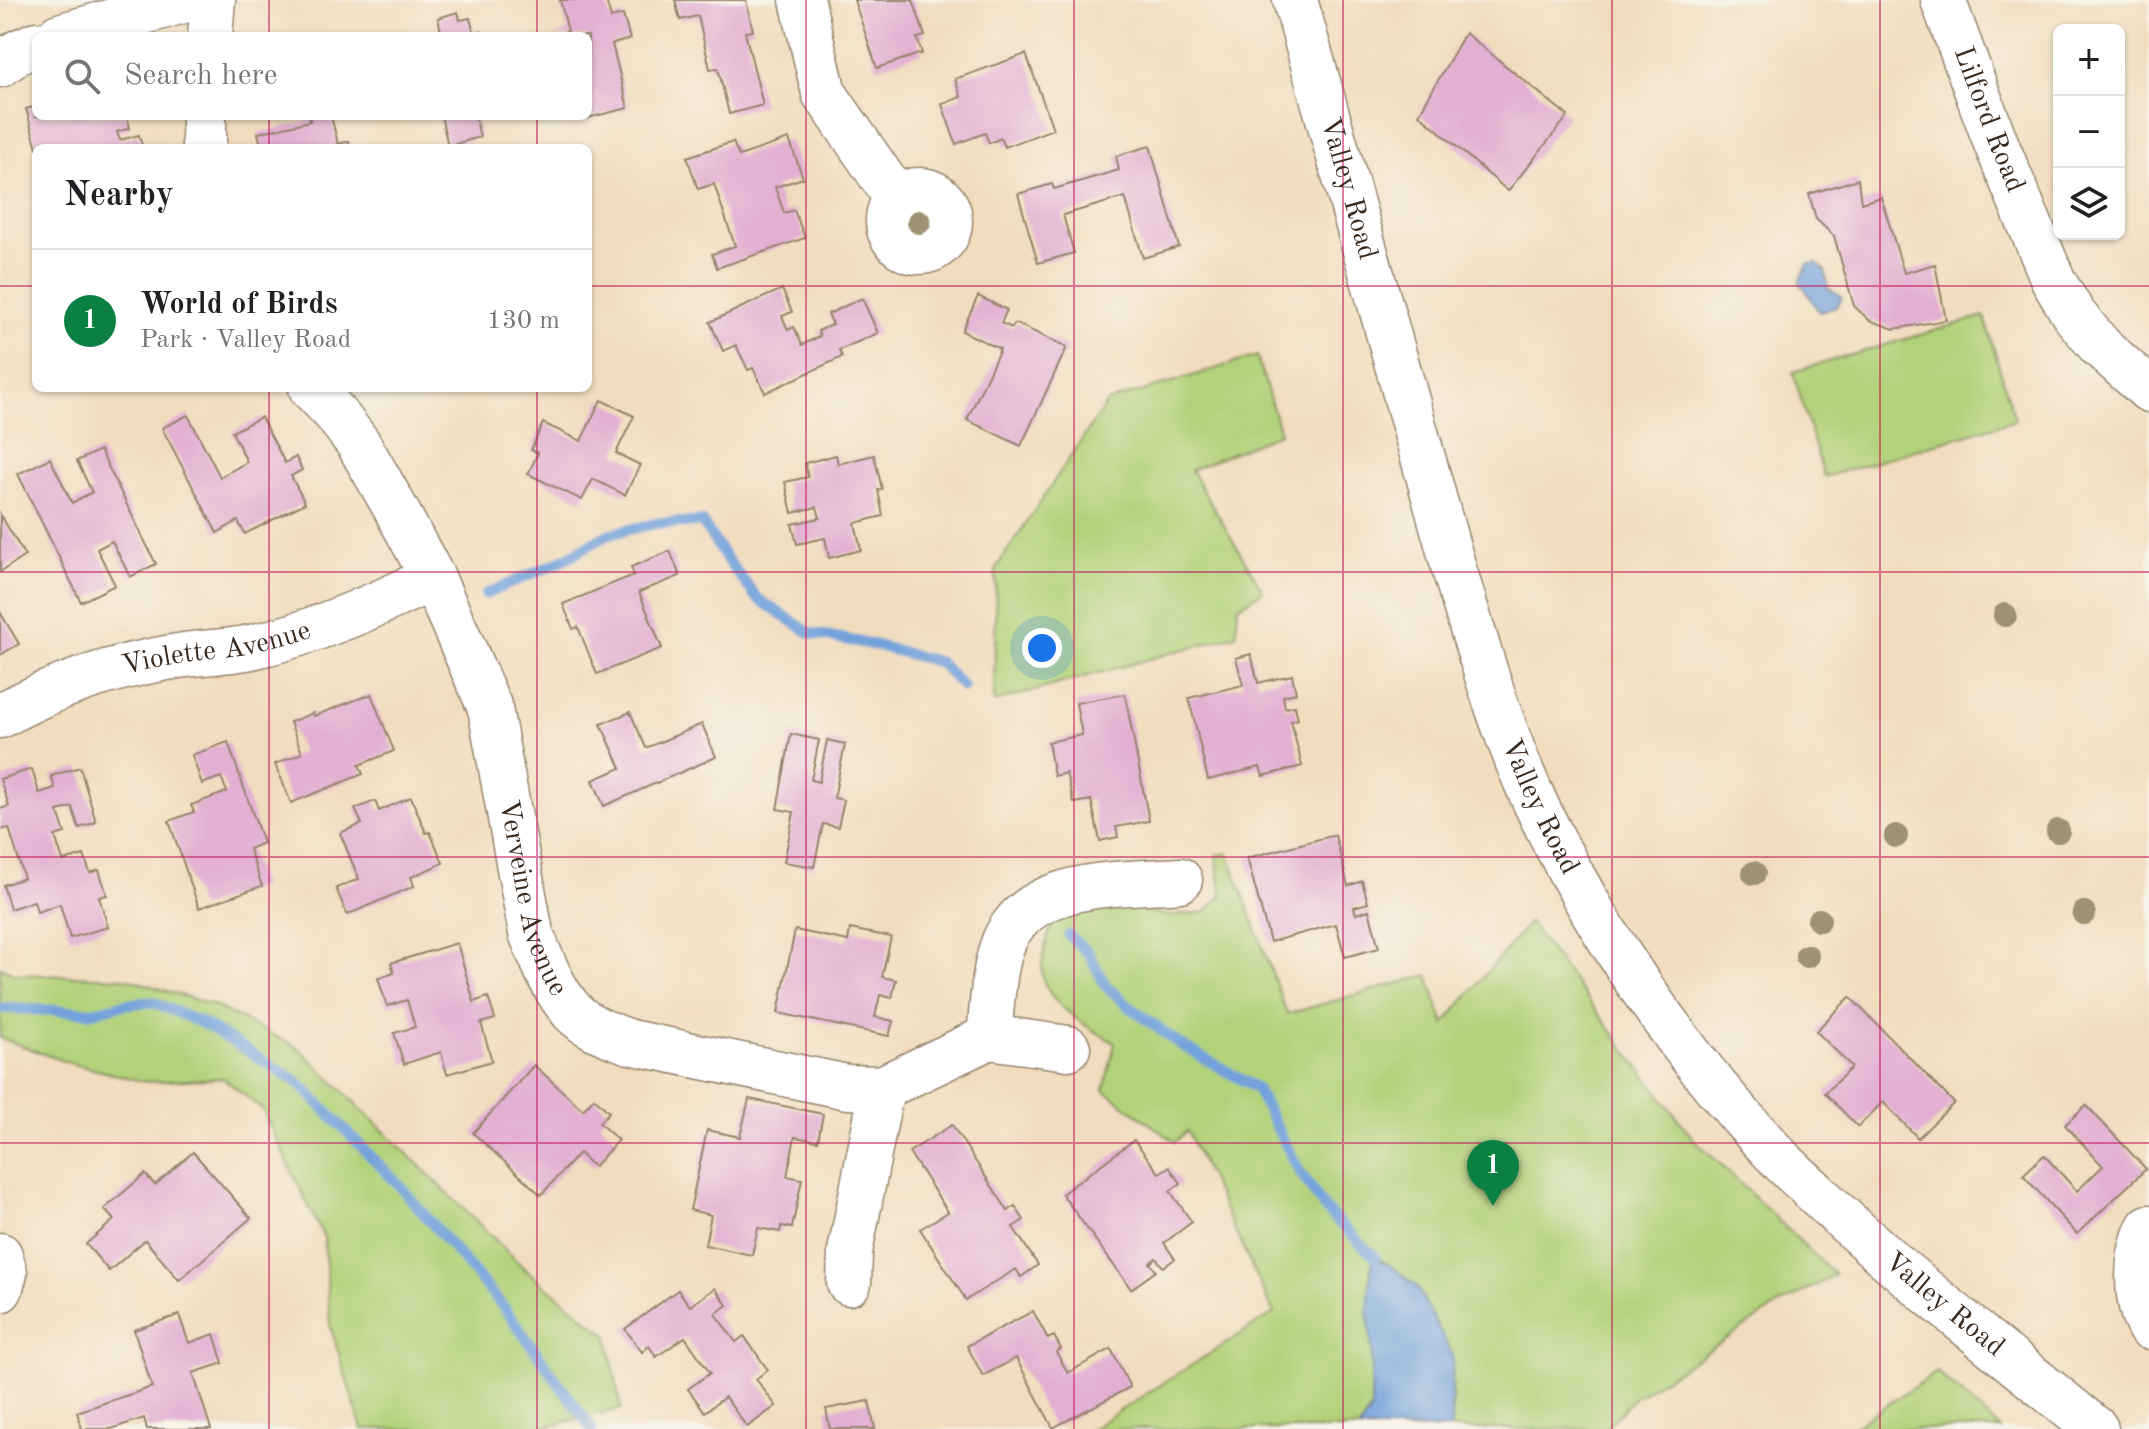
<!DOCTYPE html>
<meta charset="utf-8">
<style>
:root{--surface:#fff;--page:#f6f6f6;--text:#202124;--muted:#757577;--line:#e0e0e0;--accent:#0b8043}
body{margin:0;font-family:"Old Standard TT",serif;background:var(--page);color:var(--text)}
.controls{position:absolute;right:24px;top:24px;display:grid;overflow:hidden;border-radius:12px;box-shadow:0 2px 6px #0004}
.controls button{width:72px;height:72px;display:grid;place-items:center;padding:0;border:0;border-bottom:2px solid var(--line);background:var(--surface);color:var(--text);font:40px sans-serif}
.you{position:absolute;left:1042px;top:648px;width:28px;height:28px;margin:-20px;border:6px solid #fff;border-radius:50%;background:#1a73e8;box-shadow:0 0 0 12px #1a73e833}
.badge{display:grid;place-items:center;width:52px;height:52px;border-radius:50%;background:var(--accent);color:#fff;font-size:26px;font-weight:700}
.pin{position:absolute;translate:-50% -66px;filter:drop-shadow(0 2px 4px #0008)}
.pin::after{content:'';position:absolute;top:42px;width:28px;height:24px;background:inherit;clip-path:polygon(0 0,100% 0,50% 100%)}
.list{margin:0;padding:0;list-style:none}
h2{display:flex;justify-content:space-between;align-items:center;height:104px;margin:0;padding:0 32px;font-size:34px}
h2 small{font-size:26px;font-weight:400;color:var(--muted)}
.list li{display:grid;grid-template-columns:52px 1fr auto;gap:24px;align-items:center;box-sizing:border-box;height:144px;padding:0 32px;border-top:2px solid var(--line)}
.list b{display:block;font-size:30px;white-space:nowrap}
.list p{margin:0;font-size:26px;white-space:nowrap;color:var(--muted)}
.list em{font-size:26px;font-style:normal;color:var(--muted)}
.icon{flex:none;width:44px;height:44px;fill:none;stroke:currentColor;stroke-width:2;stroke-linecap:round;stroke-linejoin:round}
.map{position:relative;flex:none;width:2149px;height:1429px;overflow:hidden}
.search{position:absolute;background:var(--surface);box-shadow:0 2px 6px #0004;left:32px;top:32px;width:560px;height:88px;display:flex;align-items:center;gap:20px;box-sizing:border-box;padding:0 28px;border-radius:12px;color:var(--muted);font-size:30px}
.panel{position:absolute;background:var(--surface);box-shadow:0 2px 6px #0004;left:32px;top:144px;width:560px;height:248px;border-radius:12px}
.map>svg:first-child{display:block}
.green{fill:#b2d27a;stroke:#767e4c;stroke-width:2}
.water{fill:#72a1db;stroke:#56667c;stroke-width:2}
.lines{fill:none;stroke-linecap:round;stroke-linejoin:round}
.stream{stroke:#72a1db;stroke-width:11}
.building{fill:#e3afd2}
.minor-casing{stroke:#96846e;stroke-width:47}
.minor{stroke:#fff;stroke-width:44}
.tree{fill:#9d9272}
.grid{fill:none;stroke:#c2185b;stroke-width:2;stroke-opacity:0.55}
.labels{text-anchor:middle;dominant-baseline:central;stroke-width:6;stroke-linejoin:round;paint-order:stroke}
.street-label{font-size:28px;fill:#3b2a1e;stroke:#f7f3e8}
</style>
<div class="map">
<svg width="2149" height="1429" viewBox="0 0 2149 1429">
<rect width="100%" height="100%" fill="#f7f3e8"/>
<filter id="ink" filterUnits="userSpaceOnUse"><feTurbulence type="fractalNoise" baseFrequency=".0125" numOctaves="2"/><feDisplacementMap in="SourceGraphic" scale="16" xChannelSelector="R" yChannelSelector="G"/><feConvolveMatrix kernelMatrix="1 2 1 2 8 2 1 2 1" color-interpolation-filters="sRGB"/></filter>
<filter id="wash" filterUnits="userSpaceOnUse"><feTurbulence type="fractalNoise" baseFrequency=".006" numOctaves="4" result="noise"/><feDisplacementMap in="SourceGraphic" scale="32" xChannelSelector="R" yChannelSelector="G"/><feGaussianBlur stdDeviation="1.8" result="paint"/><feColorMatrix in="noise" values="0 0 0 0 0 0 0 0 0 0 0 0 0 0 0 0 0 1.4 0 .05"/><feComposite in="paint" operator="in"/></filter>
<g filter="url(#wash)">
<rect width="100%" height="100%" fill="#f1ddbd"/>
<g class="green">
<polygon points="1984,316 2015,420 1824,477 1793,372"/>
<polygon points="1257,356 1280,433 1191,470 1263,591 1238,607 1236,635 994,702 996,568 1107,402"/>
<path d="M1228 853 1287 1014 1428 975 1444 1024 1529 922 1692 1137 1835 1275 1779 1305 1633 1399 1605 1429H1091L1274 1313 1187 1131 1175 1142 1104 1090 1115 1043C1092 1030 1041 1001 1042 970 1042 949 1051 927 1059 909L1075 906H1127L1169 916 1205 912 1222 896 1216 855Z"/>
<polygon points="0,967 15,974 126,978 215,1006 299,1048 526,1270 608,1336 621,1409 534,1429 362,1429 330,1325 324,1238 262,1109 223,1078 146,1082 69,1063 0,1038"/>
<polygon points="1937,1372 2001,1429 1850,1429"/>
</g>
<g class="water">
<path d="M1817 263 1825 270 1828 288 1842 298 1836 307 1820 312C1812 302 1808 291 1799 282L1808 264Z"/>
<polygon points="1375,1257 1390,1265 1417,1287 1453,1356 1451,1429 1359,1429 1371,1409 1372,1351 1368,1312 1371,1268"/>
</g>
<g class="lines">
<g class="stream">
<polyline points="486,594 557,563 609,534 658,523 702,522 725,557 757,598 810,633 875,645 939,662 963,687"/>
<polyline points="1069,935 1089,954 1106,986 1130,1007 1178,1043 1256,1088 1300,1172 1325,1209 1375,1257"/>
<polyline points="0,1008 91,1012 125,1004 153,1002 204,1024 298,1082 400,1186 505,1309 592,1429"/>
</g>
</g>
<g id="blocks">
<g class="building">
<polygon points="560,0 606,0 611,18 623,15 630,39 612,44 628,108 588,118 588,36 554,36 568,31"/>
<polygon points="675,0 746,0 753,31 745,32 763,105 729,114 718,68 710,69 698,16 680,20"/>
<polygon points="854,0 913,0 925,36 917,38 922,53 877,68"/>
<polygon points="458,12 460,20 470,18 474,33 481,31 482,36 442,36 438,18"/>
<polygon points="1465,33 1568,116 1508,191 1419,114"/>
<polygon points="1026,54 1053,129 1005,147 1001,138 989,143 985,133 956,144 942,104 961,97 955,79"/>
<polygon points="36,106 36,116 127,116 130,128 117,132 120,140 139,135 143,148 37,148 26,109"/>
<polygon points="309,116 331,116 338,144 349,141 350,148 262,148 258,133 310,121"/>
<polygon points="441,116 475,116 480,137 448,146"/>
<polygon points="789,139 803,178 775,187 784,213 794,210 805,238 717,268 712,254 735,246 714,184 698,189 687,157 733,142 739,156"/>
<polygon points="1150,146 1179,247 1143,258 1125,197 1063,215 1074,253 1038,263 1018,194 1052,184 1054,189 1119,170 1116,156"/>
<polygon points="1858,179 1861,203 1881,197 1904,273 1935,264 1946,320 1894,329 1869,320 1854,306 1834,236 1816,219 1809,194"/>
<polygon points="782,289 792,312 782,316 788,330 794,327 802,345 820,336 818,331 833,324 828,314 862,298 878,333 839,350 842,357 765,393 753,368 748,370 736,345 723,351 710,322"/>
<polygon points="978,296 1007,310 1001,323 1012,328 1015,323 1067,347 1021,446 967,420 1000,349 962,331"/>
<polygon points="601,400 634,416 616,453 640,465 625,495 593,479 582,500 528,474 538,453 531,450 543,423 581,441"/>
<polygon points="188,415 220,477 247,462 232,432 261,417 285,463 296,457 302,470 291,476 305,503 245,534 238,521 217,533 162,428"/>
<polygon points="100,450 156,564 130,577 112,541 97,549 115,585 81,602 18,474 50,458 72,503 92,492 77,461"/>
<polygon points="836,455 838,464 874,455 882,489 878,490 883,516 855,523 861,550 829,558 825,538 797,544 792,524 820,518 817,507 792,513 785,482 808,477 805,463"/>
<polygon points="0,514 25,556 0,572"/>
<polygon points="670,551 680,576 639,592 662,648 597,674 578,627 573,629 563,604 634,575 631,567"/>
<polygon points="0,612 19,644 0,655"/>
<polygon points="1251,654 1258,683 1292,675 1296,693 1283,696 1285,708 1295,706 1298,719 1291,721 1302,766 1263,776 1260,767 1208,780 1189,698 1243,685 1236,658"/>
<polygon points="371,694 394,751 359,765 363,774 291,803 275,764 302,753 290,722 313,713 314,716"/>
<polygon points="1125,694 1149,821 1116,827 1118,837 1100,841 1091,800 1074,803 1066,773 1054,776 1048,742 1082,735 1076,703"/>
<polygon points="630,712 646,748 702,724 716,757 604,806 593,780 621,768 601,724"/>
<polygon points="791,734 819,740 811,780 819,782 827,740 845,744 834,798 844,800 838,827 823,824 814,867 784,862 794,812 777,809"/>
<polygon points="228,742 263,843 249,849 262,886 199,908 169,821 194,812 191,805 227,792 221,777 202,784 192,755"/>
<polygon points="80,767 96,822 79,828 72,807 58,811 65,833 55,836 63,861 84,855 90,873 99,870 107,895 99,897 108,927 70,938 60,904 37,912 34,901 10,909 3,885 24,878 9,828 0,830 0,809 9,806 0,779 32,769 39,793 55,788 51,776"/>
<polygon points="411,797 426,833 430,832 443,863 411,877 414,886 347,915 336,888 359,879 340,833 362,824 355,809 375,801 379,811"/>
<polygon points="1335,835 1348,886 1362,881 1368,903 1354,907 1356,914 1369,910 1379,948 1345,957 1336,924 1270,942 1247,858"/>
<polygon points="850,929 891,937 882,977 896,980 892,998 880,995 875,1017 893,1021 889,1036 778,1013 795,930 848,941"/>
<polygon points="457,943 474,1002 488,997 495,1019 481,1023 492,1061 447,1074 441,1052 404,1064 394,1033 415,1027 407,1000 387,1006 378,978 394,973 391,963"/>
<polygon points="1850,997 1954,1103 1918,1138 1883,1102 1858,1127 1825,1093 1852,1067 1816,1031"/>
<polygon points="534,1065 583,1110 594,1098 609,1112 599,1123 618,1140 594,1167 579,1153 541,1195 473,1133"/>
<polygon points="749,1099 823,1114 818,1141 795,1137 787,1176 802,1179 792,1228 781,1226 780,1232 758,1228 752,1255 705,1245 711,1215 690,1210 707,1130 740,1137"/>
<polygon points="2086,1105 2146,1169 2077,1234 2023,1175 2044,1155 2077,1191 2103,1166 2065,1125"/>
<polygon points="952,1125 1008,1211 1015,1206 1024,1220 1013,1227 1038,1265 1021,1277 1016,1269 966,1300 920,1229 948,1212 909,1152"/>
<polygon points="1134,1140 1159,1173 1169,1167 1181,1183 1170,1191 1192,1222 1164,1243 1175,1259 1163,1267 1156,1258 1150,1263 1156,1271 1131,1289 1062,1194"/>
<polygon points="193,1152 251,1218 179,1280 145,1240 109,1271 86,1244 114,1220 104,1209 145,1174 155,1185"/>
<polygon points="715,1288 727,1305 715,1314 736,1342 744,1336 768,1370 756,1379 776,1406 747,1427 725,1397 705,1412 688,1389 710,1373 685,1337 656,1357 649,1346 642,1352 625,1329 678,1290 690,1306"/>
<polygon points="1033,1311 1048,1339 1054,1336 1061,1349 1056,1352 1068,1373 1111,1349 1130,1387 1053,1428 1016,1358 983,1376 967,1346"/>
<polygon points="179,1315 189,1343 214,1334 223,1363 193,1373 211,1429 147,1429 144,1418 111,1429 82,1429 77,1412 152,1387 134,1330"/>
<polygon points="869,1401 875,1429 830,1429 826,1409"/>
</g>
</g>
</g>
<g filter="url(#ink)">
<use href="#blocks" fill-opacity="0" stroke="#96846e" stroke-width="2"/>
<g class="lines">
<defs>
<g id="minor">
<polyline points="802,0 824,93 897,199"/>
<path id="s1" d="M1295 0 1455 572C1480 654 1504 740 1542 817 1602 940 1681 1054 1775 1154 1790 1170 1807 1184 1823 1200 1909 1281 2004 1354 2096 1429"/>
<path id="s2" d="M1943 0 1997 146 2054 282 2074 315 2100 346 2149 390"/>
<polyline points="59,36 187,0"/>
<polyline points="210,36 213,0"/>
<polyline points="0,65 18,52 36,44"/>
<polyline points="204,148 204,116"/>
<circle cx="919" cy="221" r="31"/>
<path id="s3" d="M311 388 335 413 358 443 393 504 433 578 490 708 531 933C541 958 554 992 573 1012 588 1028 611 1035 630 1042L847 1087 882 1088 989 1037 1068 1048"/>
<path id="s4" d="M0 716C55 685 116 666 178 656 202 652 227 652 251 647 315 633 374 606 433 578"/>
<path d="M989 1037C992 1008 993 968 1004 941 1031 878 1123 885 1180 880"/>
<path d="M2149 1227C2135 1253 2134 1301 2149 1327"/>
<polyline points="0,1255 5,1273 0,1290"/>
<polyline points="849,1283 850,1252 882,1088"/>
</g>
</defs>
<use href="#minor" class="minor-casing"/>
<use href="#minor" class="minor"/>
</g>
<g class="tree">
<circle cx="919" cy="222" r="12"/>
<circle cx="2005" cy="615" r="12"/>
<circle cx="2058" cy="831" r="12"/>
<circle cx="1896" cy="836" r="12"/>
<circle cx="1754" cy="873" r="12"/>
<circle cx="2084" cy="913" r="12"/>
<circle cx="1819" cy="920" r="12"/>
<circle cx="1807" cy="956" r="12"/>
</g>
</g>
<path class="grid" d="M269 0V36M537 0V36M806 0V1429M1074 0V1429M1343 0V1429M1612 0V1429M1880 0V1429M269 116V148M537 116V148M0 286H36M588 286H2149M269 388V1429M537 388V1429M0 572H2149M0 857H2149M0 1143H2149"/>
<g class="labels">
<g class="street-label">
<text stroke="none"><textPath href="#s2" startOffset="128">Lilford Road</textPath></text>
<text stroke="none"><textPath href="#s1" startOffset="196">Valley Road</textPath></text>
<text stroke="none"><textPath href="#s4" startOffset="228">Violette Avenue</textPath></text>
<text stroke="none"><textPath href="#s1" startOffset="844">Valley Road</textPath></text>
<text stroke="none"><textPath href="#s3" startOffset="564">Verveine Avenue</textPath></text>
<text stroke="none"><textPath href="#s1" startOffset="1492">Valley Road</textPath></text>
</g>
</g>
</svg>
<div class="controls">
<button>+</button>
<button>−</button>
<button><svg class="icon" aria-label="layers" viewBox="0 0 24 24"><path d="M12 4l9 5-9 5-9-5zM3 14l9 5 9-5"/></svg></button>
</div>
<div class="you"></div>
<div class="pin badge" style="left:1493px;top:1206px">1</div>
<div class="search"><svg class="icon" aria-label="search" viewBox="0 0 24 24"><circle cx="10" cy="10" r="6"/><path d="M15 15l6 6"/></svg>Search here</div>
<section class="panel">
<h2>Nearby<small></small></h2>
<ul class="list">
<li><span class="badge">1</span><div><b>World of Birds</b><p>Park · Valley Road</p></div><em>130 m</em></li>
</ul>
</section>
</div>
